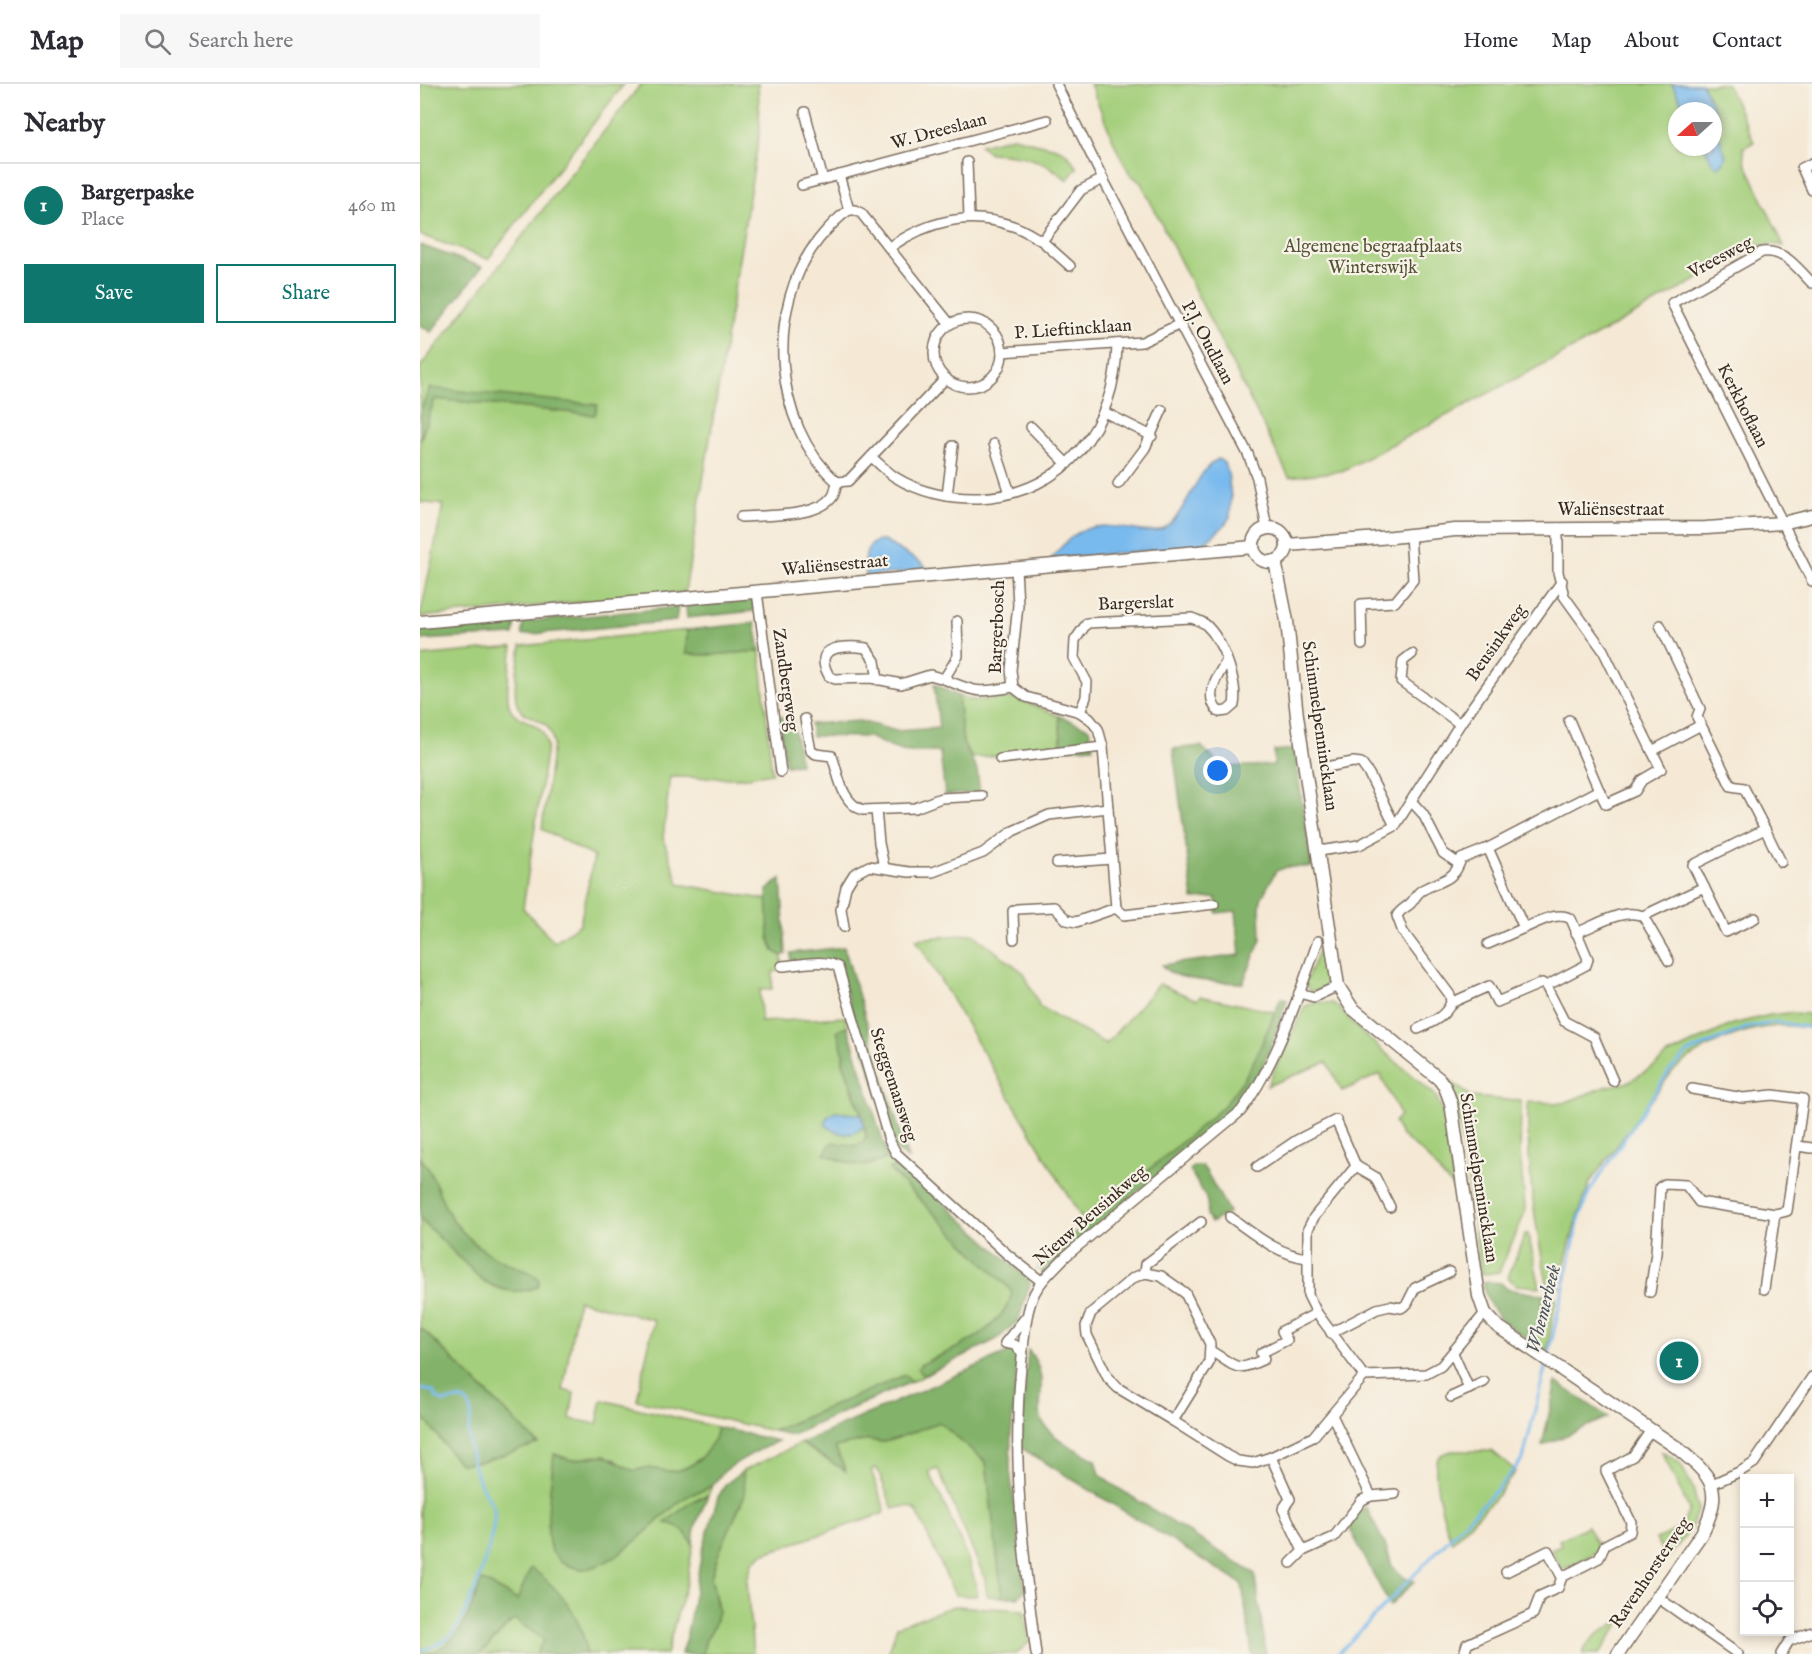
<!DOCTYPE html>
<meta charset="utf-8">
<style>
:root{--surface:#fff;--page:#f7f7f7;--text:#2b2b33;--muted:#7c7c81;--line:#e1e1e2;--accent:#0f766e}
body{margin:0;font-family:"IM FELL English",serif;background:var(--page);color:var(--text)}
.controls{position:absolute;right:18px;bottom:18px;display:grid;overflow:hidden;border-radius:0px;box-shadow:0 3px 9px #0003}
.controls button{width:54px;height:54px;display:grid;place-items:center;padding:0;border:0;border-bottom:2px solid var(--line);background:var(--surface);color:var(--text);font:30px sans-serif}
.compass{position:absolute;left:1248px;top:18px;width:54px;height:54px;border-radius:50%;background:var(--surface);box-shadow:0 3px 9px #0003;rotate:249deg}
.you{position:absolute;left:798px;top:687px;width:21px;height:21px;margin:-15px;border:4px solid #fff;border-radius:50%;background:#1a73e8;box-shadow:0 0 0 9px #1a73e833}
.badge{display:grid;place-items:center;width:39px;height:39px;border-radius:50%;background:var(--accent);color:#fff;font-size:20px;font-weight:700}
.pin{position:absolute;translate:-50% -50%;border:3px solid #fff;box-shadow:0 2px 6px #0006}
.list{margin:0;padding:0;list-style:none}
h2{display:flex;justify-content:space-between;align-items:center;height:78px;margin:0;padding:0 24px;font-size:26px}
h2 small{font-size:20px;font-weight:400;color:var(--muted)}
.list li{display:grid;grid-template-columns:39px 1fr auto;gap:18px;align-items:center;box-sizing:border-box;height:84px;padding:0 24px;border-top:2px solid var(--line)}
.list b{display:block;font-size:22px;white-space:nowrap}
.list p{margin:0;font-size:20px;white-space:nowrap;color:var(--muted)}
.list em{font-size:20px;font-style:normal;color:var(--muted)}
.actions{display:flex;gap:12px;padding:18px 24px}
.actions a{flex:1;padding:14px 0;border:2px solid var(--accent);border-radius:0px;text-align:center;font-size:21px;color:var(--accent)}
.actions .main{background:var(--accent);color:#fff}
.icon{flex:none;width:33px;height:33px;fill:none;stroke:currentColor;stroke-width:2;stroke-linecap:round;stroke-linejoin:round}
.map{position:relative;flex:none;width:1392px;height:1570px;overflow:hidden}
header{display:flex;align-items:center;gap:36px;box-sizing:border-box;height:84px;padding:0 30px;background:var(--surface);border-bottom:2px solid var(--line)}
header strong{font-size:28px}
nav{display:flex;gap:33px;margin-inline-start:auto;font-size:21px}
.search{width:420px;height:54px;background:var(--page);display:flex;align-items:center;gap:15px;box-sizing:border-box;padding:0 21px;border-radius:0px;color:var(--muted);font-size:22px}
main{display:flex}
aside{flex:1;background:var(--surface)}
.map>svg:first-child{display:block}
.green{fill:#a4cf7b;stroke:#707c4c;stroke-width:1.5}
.forest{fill:#83b26b;stroke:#5f6e44;stroke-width:1.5}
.water{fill:#79baee;stroke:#5a7286;stroke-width:1.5}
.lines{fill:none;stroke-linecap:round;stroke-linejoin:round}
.stream{stroke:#79baee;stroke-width:3}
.minor-casing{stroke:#7c6d5e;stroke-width:12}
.tertiary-casing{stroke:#7c6d5e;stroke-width:15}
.minor{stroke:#fff;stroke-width:9}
.tertiary{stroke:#fff;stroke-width:12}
.labels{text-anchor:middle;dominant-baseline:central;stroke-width:4.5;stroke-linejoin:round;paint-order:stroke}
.street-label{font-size:18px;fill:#3b2a1e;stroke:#f7f3e8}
.park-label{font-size:18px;fill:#555335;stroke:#f7f3e8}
.water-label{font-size:20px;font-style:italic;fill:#4e555c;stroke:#f7f3e8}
</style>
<header>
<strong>Map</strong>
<div class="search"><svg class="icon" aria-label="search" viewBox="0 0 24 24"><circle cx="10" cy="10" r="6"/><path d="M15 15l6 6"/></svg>Search here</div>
<nav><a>Home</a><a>Map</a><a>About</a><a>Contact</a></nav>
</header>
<main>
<aside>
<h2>Nearby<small></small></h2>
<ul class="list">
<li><span class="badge">1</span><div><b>Bargerpaske</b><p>Place</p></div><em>460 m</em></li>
</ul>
<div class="actions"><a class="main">Save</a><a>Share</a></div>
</aside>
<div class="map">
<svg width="1392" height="1570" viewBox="0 0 1392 1570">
<rect width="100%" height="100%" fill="#f7f3e8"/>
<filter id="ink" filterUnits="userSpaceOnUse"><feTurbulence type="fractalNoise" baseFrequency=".0167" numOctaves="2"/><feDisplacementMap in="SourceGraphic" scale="12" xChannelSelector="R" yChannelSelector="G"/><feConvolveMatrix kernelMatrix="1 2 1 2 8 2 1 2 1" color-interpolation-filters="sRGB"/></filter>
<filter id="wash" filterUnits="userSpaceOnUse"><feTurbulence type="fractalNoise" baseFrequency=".008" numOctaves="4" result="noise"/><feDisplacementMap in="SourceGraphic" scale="24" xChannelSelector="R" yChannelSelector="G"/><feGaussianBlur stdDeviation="1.35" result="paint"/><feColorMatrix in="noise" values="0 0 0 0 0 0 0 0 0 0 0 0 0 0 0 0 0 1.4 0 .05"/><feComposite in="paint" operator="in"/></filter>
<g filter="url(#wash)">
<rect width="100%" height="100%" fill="#f5e9d6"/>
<g class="green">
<polygon points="0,0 204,0 68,175 0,151"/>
<polygon points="221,0 338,0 340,46 265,508 0,533 23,421 0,418 0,357 15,315 175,331 10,304 0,327 0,283"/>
<path d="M670 0H1252L1266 27H1257V63H1285L1292 78 1300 56 1297 46 1299 34 1282 0H1307L1334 58 1323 64 1325 78 1364 162C1349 158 1340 161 1327 167L1324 164 1323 170 1165 258 922 387 869 393 721 99 710 90 698 68Z"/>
<path d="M592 53C600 54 607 57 615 59 638 65 644 61 657 84L647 96C625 75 599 70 570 69L560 61Z"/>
<path d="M267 546 266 570 291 571 340 567 352 689 323 694 250 693 243 754 259 800 348 816 349 854 354 867 362 872V886L353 888 352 905 340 906 341 938 425 933 428 943 417 947 423 967V978L441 1031 416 1028 408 1043 423 1049 441 1045 444 1041 446 1052 443 1059 437 1062 424 1061 404 1070C433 1081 438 1087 468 1074L481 1080 469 1085 589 1204 592 1211C579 1246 542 1263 509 1276L502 1290 506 1291 491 1298 485 1291 353 1347 217 1316 234 1236 158 1216 143 1306 154 1309 150 1335 177 1340 182 1316 297 1343C294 1366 272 1389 247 1387 235 1387 226 1382 214 1387L204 1383 195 1375 175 1372 151 1376 135 1370 159 1485C192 1485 237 1437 262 1415L275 1408 292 1402 288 1411 278 1414 247 1439C260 1440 267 1449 273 1461L267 1496 246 1570H166L165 1561 97 1516 62 1496C50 1526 39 1570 0 1570V1329L37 1377 118 1359 0 1243V1135L62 1196 74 1203 118 1194C107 1186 95 1183 84 1178 63 1168 46 1154 33 1136 19 1117 16 1091 0 1073V572L93 563C91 578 84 609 90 624 96 637 116 637 123 649 125 653 126 658 127 662L103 824 134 858 160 840 174 773 122 745 133 660C131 628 103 639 97 620 92 603 99 580 101 562Z"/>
<path d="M538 612C557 622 576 611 595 615 606 617 627 627 639 632L642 665 552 674 543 659Z"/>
<polygon points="553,850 604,889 620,923 686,960 739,900 777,916 780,912 855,928 838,969 824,995 802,1024 665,1140 496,855"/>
<polygon points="903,856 909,897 905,903 894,908 889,906 885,899"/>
<polygon points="897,918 912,919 917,922 941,948 1015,1011 1023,1028 1034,1105 1005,1071 981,1051 974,1038 980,1031 960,990 922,1007 907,978 847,1002 885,922"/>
<path d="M1369 929 1390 930 1387 944C1377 943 1368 941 1358 942 1321 944 1279 963 1252 988L1170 1098 1156 1138 1138 1205 1128 1203C1114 1139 1107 1083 1108 1018L1144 1019 1184 1003 1206 999 1233 983 1248 971 1313 940 1350 931Z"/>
<polygon points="1029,996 1052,1013 1101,1017 1100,1067 1105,1124 1104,1131 1079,1188 1065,1190 1061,1189 1036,1017"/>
<polygon points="1105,1150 1108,1150 1120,1203 1095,1201 1088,1193"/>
<polygon points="1124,1211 1136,1213 1127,1267 1116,1260"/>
<path d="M519 1338 566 1378 582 1513 567 1512 565 1495 518 1385 509 1388C518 1407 562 1498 556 1512L535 1511 497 1428C491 1420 481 1422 473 1425L457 1384 451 1386 465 1426 462 1430 342 1470 332 1479 327 1497 333 1570H283L285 1558 296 1536 297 1519 291 1493 298 1471 325 1410 323 1387 381 1359 400 1372 425 1385 414 1363 448 1356 463 1358 472 1356Z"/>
<path d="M1032 1367H1072L1096 1387 1077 1412 1032 1458C1025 1442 1012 1394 1017 1377 1019 1370 1026 1368 1032 1367Z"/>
<path d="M1242 1368 1260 1379 1273 1404 1278 1424 1271 1445 1246 1476 1236 1455C1253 1449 1264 1443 1269 1425Z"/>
<polygon points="1167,1442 1180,1466 1143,1486 1131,1465 1141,1461 1139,1456"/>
<polygon points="534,1522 604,1526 609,1558 596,1570 468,1570 477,1542"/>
<polygon points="94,1535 125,1556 116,1570 60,1570"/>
<path d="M1203 1535 1179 1570H1163C1168 1552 1188 1544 1203 1535Z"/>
</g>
<g class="forest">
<polygon points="0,161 62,183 11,248 0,241"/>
<polygon points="10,304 178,321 175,331 15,315 0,357 0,327"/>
<polygon points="334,516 334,527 267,534 266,522"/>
<polygon points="258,523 256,537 102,551 103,538"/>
<polygon points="96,537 94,551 0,556 0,544"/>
<polygon points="335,539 340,567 291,571 266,570 267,546"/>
<polygon points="514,600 538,612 543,659 557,686 560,709 525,711 520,668 485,668 470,663 449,653 392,652 390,640 440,637 476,647 519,644"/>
<polygon points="639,632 669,644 673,663 642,665"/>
<polygon points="359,633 372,633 380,680 366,681"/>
<path d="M781 662 802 683 854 681V667L874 665 892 783H867L856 787 841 815 840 823 841 855 823 899C804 898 752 898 742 881L820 871 816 827 797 829 796 814 773 815 753 665Z"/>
<polygon points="361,795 366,870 362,872 354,867 349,854 347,806"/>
<polygon points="424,863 488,1075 475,1064 418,883 371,881 371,869"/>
<path d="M861 914 867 916C856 946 847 982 828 1008 810 1033 785 1052 762 1071 716 1110 666 1146 624 1190L618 1184 637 1164 802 1024 824 995 838 969Z"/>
<path d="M428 943 468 1074C439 1087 432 1080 404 1070L412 1058 437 1062C441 1060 445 1057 446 1052 447 1038 428 993 423 978V967L417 947Z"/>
<path d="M0 1073C16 1091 19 1117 33 1136 46 1154 63 1168 84 1178 95 1183 107 1186 118 1194L119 1198 117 1203C97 1211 80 1207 62 1196L0 1135Z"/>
<path d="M481 1080 607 1194 610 1200 598 1237 577 1255 506 1291 500 1289 498 1284 500 1281C535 1264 578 1251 592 1210L589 1204 580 1195 469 1085Z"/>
<path d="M774 1082H782L786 1087 809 1128 791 1139 787 1131C791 1112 777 1102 770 1086Z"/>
<path d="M1070 1198 1081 1199 1087 1205 1124 1211 1116 1260C1090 1242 1068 1233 1063 1199Z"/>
<polygon points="0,1243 118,1360 64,1377 41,1380 37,1377 0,1329"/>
<polygon points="594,1266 598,1271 591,1352 590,1386 605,1506 598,1513 582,1513 566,1378 519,1338 472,1356 463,1358 448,1356 415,1363 426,1387 381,1359"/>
<path d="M608 1266C634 1295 611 1324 625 1342 635 1356 661 1368 676 1376L680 1390 690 1399 835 1490 846 1570H832L822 1500 600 1363Z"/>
<polygon points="485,1291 491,1298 372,1351 353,1347"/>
<polygon points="1136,1298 1188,1333 1122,1362"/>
<path d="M297 1343 358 1357C339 1366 322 1374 306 1386 300 1390 295 1400 290 1403 281 1408 271 1409 262 1416 238 1434 199 1479 170 1484 156 1487 138 1479 131 1466 123 1447 132 1391 134 1370L151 1376 185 1371 214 1387C229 1381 233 1386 247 1387 271 1389 294 1366 297 1343Z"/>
<polygon points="323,1387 325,1410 298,1471 291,1493 298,1527 294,1542 285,1558 283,1570 261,1570 267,1550 282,1468 298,1413 306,1400"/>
<path d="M288 1411 275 1443 273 1461C267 1449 259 1440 245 1439L271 1418Z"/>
<polygon points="946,1423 966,1463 972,1482 985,1494 994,1497 970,1522 929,1443 942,1425"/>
<path d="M111 1484C138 1502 165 1537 166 1570H116L124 1556 94 1535 60 1570H8C44 1557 49 1528 62 1496L97 1516Z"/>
</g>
<g class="water">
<polygon points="1252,0 1282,0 1299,34 1297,46 1306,72 1303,79 1298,83 1292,78 1285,63 1293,63 1293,27 1266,27"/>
<path d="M799 375 805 380 808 389 811 414 810 433 803 443 780 462 631 475C658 441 672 438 715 446 724 448 732 449 742 445 767 433 776 383 799 375Z"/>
<path d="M457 457H464L502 479 509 486 446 492C445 478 443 463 457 457Z"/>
<path d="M416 1028 441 1031 444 1041C434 1055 417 1051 405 1040L407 1033Z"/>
</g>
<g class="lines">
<g class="stream">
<polyline points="1128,1273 1159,1135 1169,1108 1250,986 1269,968 1326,944 1356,938 1386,943"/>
<path d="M0 1305 13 1307 16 1313 24 1318C33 1316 43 1312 49 1321 54 1328 50 1335 49 1343 47 1351 50 1362 51 1370 53 1384 58 1396 65 1409 67 1413 73 1420 74 1425 78 1448 48 1533 32 1550 23 1559 11 1564 0 1567"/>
<polyline points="918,1570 1078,1404 1103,1375 1126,1280"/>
</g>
</g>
</g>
<g filter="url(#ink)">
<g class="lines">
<defs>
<g id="minor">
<polyline points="636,0 683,95 828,370 837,394 847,444"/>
<polyline points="385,28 403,96"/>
<polyline points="547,78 549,134"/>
<polyline points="1392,79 1382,84 1392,106"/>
<path d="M419 91 429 126C417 134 408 144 399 155 345 222 352 341 417 398L428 397 526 294"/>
<polyline points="382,101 627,36"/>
<polyline points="429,126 435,126 441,129 530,240"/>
<polyline points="622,157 650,182"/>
<path d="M470 163C508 137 548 126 593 142 603 145 613 152 622 157L661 106 683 95"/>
<path d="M1392 199C1376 183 1366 166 1342 168L1252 219 1392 497"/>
<circle cx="548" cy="269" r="34"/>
<polyline points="582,268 722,258 758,241"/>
<polyline points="684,328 732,352"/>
<polyline points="611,343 647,380"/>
<polyline points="574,360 590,409"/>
<path d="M451 373C459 379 467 388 475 393 500 409 531 415 559 414 645 410 696 342 697 260"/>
<polyline points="698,400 725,364 742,326"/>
<polyline points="527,412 533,362"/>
<path d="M321 433C344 431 399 434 413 412 415 409 416 402 417 398"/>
<path d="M1138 444V488L1144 512 1183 566 1232 667 1281 641 1311 702 1324 704 1345 745 1273 781 1284 803 1223 832C1203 823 1175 842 1156 849"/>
<polyline points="596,484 598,521 591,586 593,603 606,613 660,628 670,635 678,645 683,663 696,824 704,831 794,820"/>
<polyline points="337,508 361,688"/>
<path d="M537 537 538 572 524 595C556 609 559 609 593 603"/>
<polyline points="1240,541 1280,625 1277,633 1281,641"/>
<polyline points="942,561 941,520 975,518 993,496 990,451"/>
<polyline points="992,570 983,577 981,597 1040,640"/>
<path d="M458 596 455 577 446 564C435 562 402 560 404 578 404 583 407 588 409 592L415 595 451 594 481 600 510 591 524 595"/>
<path d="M660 628 666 613 667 598 654 574 655 556 667 539 772 534C776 536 781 537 785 540 803 556 818 598 814 621L807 627 799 628C782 611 798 592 807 576"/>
<path d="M385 635 391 667 396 670 412 672C419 691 421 719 443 726L495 724 521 714 562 712"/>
<polyline points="1149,636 1179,706"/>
<polyline points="580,675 683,663"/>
<polyline points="906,683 933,678 941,679 949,690 975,742"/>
<polyline points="992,718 1003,730 1023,769 1039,780 1041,775 1068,764 1179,706 1186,720 1215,707 1222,696 1241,685 1232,667"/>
<polyline points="456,726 459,759 464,783"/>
<polyline points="1345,745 1361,778"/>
<path d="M1068 764 1104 844C1117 839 1138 826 1151 835L1168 875 1166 881 1126 902 1144 937 1174 953 1193 997"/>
<polyline points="899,767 939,761 975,742 1040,640 1142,497"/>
<polyline points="637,779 692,775"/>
<path d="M1039 780C1034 796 1017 798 1004 805 997 808 996 813 991 819 986 824 980 825 977 832L983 848 1030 911 1031 919 1069 902 1077 918 1122 899 1126 902"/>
<polyline points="1284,803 1306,848 1335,834"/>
<polyline points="1223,832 1249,877"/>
<polyline points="424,843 421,825 426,803 434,790 449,782 489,788 513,788 563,769 593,747 629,731 688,724"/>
<polyline points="594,855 593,827 597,825 634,823 647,836 656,838 696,824"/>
<polyline points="1068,860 1104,844"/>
<path d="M362 882C379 881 404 874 418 883L469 1056 476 1069 588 1171 621 1197"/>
<polyline points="879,909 894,913 918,902"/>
<path d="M998 945C1012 938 1024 934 1031 919"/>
<polyline points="1272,1005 1323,1014 1353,1011 1383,1015 1367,1127 1355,1130 1344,1205"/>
<polyline points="1377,1062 1392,1064"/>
<polyline points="936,1082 955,1093 970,1123"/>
<polyline points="837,1083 877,1056 916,1036 936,1082 894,1133 888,1145 888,1211 897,1229 944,1292"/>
<path d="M810 1133C834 1150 857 1170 887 1174"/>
<polygon points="725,1189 741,1192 765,1209 790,1260 789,1279 753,1337 698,1304 688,1294 667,1251 666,1242 671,1229 713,1194"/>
<polyline points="725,1189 726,1180 781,1138"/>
<polyline points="1230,1208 1236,1169 1240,1103 1245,1100 1266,1101 1279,1118 1355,1130"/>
<polyline points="911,1249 957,1225 970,1222 981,1224 987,1220 995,1204 1029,1188"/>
<path d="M791 1267C817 1283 815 1289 844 1275L841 1269 867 1256 862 1247 897 1229"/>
<polyline points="1033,1269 1049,1305"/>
<polyline points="603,1270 595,1261 585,1259 606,1233"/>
<polyline points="1031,1313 1064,1298"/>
<polyline points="912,1331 951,1412"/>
<polyline points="753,1337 808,1372 818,1377 833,1379 851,1373 893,1353 944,1292 1006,1290 1021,1282 1065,1229"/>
<polyline points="851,1373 870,1415 863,1425 883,1467"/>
<polyline points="1292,1400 1321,1387 1334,1379 1392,1293"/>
<polyline points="871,1479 883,1467 914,1453 942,1416 951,1412 975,1410"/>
<polyline points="1086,1488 1128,1467 1142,1493"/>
<polyline points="1237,1513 1318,1570"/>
<path d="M616 1570C603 1471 591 1372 602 1273 605 1251 605 1230 614 1210 621 1195 635 1184 646 1172L821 1027C857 979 878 913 898 857"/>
<polyline points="1044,1570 1047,1560 1113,1530 1120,1512 1138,1504 1142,1493 1179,1474 1185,1461 1210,1448 1211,1438 1186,1387 1213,1372 1231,1346"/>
<polyline points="1361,1570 1369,1557 1392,1548"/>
</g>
<g id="tertiary">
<circle cx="850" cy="461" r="17"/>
<polyline points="867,461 972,453 1035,446 1286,444 1362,439 1392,432"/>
<path d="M855 477 867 537 877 632 918 902 932 924 1019 995 1025 1003 1031 1019 1059 1212 1065 1229 1077 1242 1256 1363C1291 1392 1305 1403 1282 1449L1198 1570"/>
<polyline points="0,538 833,463"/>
</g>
</defs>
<use href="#minor" class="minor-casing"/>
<use href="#tertiary" class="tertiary-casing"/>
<use href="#minor" class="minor"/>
<use href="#tertiary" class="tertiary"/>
</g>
</g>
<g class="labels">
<g class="street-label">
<text transform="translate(519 48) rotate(-15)">W. Dreeslaan</text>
<text transform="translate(1301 174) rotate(-28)">Vreesweg</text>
<text transform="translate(653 246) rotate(-4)">P. Lieftincklaan</text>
<text transform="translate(787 259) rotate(62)">P.J. Oudlaan</text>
<text transform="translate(1322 322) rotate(63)">Kerkhoflaan</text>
<text x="1191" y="426">Waliënsestraat</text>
<text transform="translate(415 482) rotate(-5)">Waliënsestraat</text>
<text transform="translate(716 520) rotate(-2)">Bargerslat</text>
<text transform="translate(578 543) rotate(-88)">Bargerbosch</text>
<text transform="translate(1077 559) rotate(-55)">Beusinkweg</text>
<text transform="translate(365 596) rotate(82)">Zandbergweg</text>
<text transform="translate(899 642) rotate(82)">Schimmelpennincklaan</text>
<text transform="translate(473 1001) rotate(72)">Steggemansweg</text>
<text transform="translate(1058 1094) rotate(81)">Schimmelpennincklaan</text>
<text transform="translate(671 1132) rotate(-41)">Nieuw Beusinkweg</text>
<text transform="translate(1231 1489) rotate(-56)">Ravenhorsterweg</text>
</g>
<g class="park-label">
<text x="953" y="163">Algemene begraafplaats<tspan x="953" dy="21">Winterswijk</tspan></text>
</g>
<g class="water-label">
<text transform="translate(1124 1225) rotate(-76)">Whemerbeek</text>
</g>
</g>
</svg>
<div class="controls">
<button>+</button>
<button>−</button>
<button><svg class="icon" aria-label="locate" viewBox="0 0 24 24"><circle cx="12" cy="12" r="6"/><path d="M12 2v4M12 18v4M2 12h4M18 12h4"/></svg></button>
</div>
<svg class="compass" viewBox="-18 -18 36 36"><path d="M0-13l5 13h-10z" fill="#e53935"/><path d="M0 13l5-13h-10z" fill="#7c7c81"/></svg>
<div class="you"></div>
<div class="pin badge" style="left:1259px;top:1277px">1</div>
</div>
</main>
